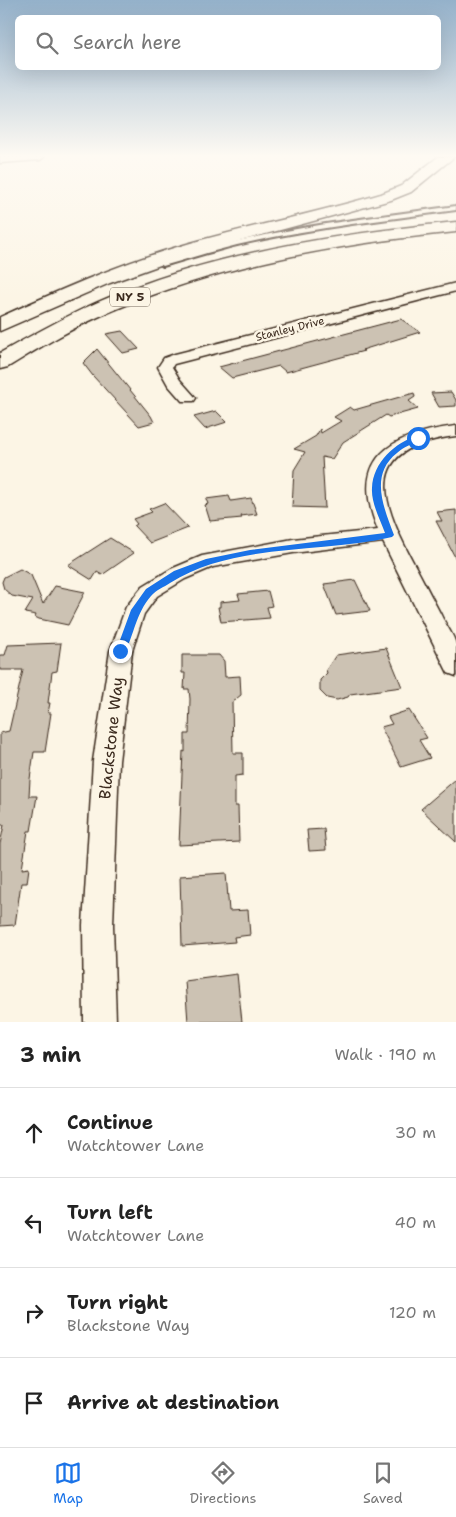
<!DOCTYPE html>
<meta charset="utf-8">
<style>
:root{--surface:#fff;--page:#f6f6f6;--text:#222;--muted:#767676;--line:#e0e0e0;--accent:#1a73e8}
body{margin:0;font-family:"Shantell Sans",sans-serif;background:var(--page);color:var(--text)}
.stop{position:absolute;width:15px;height:15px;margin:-11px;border:4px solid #1a73e8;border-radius:50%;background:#fff}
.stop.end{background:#1a73e8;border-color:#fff;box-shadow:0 1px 5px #0008}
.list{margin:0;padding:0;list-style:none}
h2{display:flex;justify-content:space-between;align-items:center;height:65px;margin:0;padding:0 20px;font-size:21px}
h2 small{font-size:16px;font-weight:400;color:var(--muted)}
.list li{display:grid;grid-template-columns:32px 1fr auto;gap:15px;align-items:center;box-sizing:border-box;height:90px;padding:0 20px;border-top:1px solid var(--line)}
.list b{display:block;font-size:19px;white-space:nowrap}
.list p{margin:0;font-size:16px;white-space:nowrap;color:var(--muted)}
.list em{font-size:16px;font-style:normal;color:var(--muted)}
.icon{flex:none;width:28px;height:28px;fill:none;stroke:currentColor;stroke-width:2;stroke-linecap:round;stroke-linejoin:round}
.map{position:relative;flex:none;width:456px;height:1022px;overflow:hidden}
.search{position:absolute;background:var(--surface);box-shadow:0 5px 20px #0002;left:15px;right:15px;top:15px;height:55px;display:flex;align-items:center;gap:12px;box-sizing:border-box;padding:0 18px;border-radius:8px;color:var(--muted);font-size:19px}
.sheet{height:425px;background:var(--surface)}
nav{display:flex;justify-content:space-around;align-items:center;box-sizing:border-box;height:70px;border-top:1px solid var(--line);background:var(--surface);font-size:14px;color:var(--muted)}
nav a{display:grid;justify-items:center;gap:2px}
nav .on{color:var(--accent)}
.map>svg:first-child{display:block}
.building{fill:#ccc2b3;stroke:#3b2a1e}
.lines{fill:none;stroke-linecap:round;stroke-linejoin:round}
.lane-casing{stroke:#3b2a1e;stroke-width:4}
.street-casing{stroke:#3b2a1e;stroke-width:3}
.highway-casing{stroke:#3b2a1e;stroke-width:3}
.lane{fill:#fcf5e5;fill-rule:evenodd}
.street{fill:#fcf5e5;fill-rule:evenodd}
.highway{fill:#fcf5e5;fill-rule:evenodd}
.route{fill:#1a73e8}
.labels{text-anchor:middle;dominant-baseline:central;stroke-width:5;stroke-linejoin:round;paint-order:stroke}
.far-street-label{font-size:11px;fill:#3b2a1e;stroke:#fcf5e5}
.shield{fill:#fcf5e5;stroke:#75675a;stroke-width:1}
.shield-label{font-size:12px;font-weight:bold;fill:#3b2a1e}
.near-street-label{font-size:16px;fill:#3b2a1e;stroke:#fcf5e5}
</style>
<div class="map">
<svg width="456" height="1022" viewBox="0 0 456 1022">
<rect width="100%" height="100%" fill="#fcf5e5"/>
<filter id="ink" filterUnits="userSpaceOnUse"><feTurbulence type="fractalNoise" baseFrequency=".02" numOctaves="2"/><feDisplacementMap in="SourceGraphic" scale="10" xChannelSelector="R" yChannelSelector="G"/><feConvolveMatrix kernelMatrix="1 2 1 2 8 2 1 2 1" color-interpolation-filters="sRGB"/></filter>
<g filter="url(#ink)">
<g class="building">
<polygon points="401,319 420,332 362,350 364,351 286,372 279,366 232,378 219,367"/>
<polygon points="122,331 139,349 123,353 106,334"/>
<polygon points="97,349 151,416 154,422 139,426 93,376 83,363"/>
<polygon points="451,392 456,400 456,406 439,407 431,393"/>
<polygon points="414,393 415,397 409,401 418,409 389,417 386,415 343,442 332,459 322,457 325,508 292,507 294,470 305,452 294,449 316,436 320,429 321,433 341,421 334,417 350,407 354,410"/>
<polygon points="216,411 227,422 205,429 194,417"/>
<polygon points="229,496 231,501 251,498 257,514 241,516 242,518 210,521 205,505 208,504 206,499"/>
<polygon points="164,503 188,528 150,543 134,526 137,524 133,519 152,512 149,509"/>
<polygon points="456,510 456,559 436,521 442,521 437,512"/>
<polygon points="110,538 134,553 102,575 97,572 92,580 68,565"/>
<polygon points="20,569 31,575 43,604 55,586 85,592 68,625 39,619 35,617 36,615 25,613 33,600 12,596 4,589 2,582 4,577"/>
<polygon points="355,580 370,611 336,615 324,584"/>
<polygon points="268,591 272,606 267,607 270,618 221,622 218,607 220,607 220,602 240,600 238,594"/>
<polygon points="61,643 57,671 52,672 48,703 50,703 48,713 51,713 45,752 34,752 30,779 29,796 37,796 31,831 28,831 22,869 29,868 27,883 21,883 15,925 0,926 0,844 4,825 0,825 0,733 9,731 23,670 0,670 0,655 5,655 8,645"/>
<polygon points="386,648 402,687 350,694 348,697 337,700 327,698 320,691 320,680 327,673 326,670 336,655"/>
<polygon points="182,655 219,655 224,661 225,677 240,676 241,695 232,702 233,753 243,753 243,775 235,776 235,806 238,806 239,842 179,845 183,751 185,752 185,734 189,734 190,699 189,689 184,689 185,673 182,673"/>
<polygon points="409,710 427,738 419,740 430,758 401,767 381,727 392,724 388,717"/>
<polygon points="456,779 456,842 421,809"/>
<polygon points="324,829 326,850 309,851 307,830"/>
<polygon points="226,873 229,911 248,910 250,935 234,937 235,942 182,946 180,876"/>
<polygon points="237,974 242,1022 188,1022 185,981"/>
</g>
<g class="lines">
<defs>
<path id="lane" d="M456 206V210C383 220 309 228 237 245 212 251 188 259 163 266L160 264C173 255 199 251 214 247 293 226 375 217 456 206Z"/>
<g id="street">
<polygon points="0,157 44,157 40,160 0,163"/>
<polygon points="456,283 456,291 174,364 172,367 180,380 196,398 194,401 182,401 168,385 158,367 164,358 175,354"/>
<path d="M456 426V436C364 447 378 496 412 560 422 578 431 596 441 615 445 624 454 635 456 645 456 655 456 666 456 676L448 673 383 542 293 553 213 567 185 579 157 596 144 614 132 651 119 761 113 925 116 1022H84L83 925 93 761 110 651 126 607 143 586 171 569 202 556 293 539 378 530C348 458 390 434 456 426Z"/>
</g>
<g id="highway">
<path d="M438 157H454L411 192 391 200 188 255 110 283 0 331V317C58 291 116 265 177 247 244 227 314 214 381 194L401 186Z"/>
<path d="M456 222V232C338 244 224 264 114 310 77 325 42 346 8 367L0 369V353C32 335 64 317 98 302 210 253 335 234 456 222Z"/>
</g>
</defs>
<use href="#lane" class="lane-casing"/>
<use href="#street" class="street-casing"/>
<use href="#highway" class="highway-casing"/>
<use href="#lane" class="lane"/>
<use href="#street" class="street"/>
<use href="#highway" class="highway"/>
</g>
</g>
<linearGradient id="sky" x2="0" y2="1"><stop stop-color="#94b1ca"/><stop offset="0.52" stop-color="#fefaf3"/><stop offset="1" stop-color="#fefaf3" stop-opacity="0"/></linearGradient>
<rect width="456" height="300" fill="url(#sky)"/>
<path class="route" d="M418 435 421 438 420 439C413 444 403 447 397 453 369 475 384 508 394 535L392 537C320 554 235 542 170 583 164 587 156 590 151 596 135 615 135 633 124 654H117L116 651 131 610 146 589 174 571 206 559 250 550 385 533C380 519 371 503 372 488 373 462 395 443 418 435Z"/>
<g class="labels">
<g class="far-street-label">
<text transform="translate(290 329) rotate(-14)">Stanley Drive</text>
</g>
<rect class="shield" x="110" y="287.5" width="40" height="19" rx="4"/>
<g class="shield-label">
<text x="130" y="297">NY 5</text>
</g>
<g class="near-street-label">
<text transform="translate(111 738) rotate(-84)">Blackstone Way</text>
</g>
</g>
</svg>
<div class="stop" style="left:418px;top:438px"></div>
<div class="stop end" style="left:120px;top:651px"></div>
<div class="search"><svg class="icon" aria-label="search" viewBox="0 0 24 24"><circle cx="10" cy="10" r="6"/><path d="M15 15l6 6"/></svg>Search here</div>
</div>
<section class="sheet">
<h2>3 min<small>Walk · 190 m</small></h2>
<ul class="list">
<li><svg class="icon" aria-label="ahead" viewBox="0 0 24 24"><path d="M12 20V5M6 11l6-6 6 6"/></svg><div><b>Continue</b><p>Watchtower Lane</p></div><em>30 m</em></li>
<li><svg class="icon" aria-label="left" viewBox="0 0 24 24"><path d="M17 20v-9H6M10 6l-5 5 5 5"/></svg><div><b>Turn left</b><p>Watchtower Lane</p></div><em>40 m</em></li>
<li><svg class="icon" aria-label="right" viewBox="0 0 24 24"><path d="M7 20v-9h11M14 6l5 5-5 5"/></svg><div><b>Turn right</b><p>Blackstone Way</p></div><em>120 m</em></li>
<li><svg class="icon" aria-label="arrive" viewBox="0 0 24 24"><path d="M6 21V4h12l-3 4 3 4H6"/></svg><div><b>Arrive at destination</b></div></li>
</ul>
</section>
<nav>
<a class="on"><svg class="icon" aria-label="map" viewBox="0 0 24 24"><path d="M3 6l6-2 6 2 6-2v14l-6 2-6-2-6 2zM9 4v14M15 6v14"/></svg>Map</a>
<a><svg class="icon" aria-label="directions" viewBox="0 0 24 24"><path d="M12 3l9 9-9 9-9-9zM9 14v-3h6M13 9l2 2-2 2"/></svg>Directions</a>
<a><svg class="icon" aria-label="saved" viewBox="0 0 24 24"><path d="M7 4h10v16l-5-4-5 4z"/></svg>Saved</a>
</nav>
